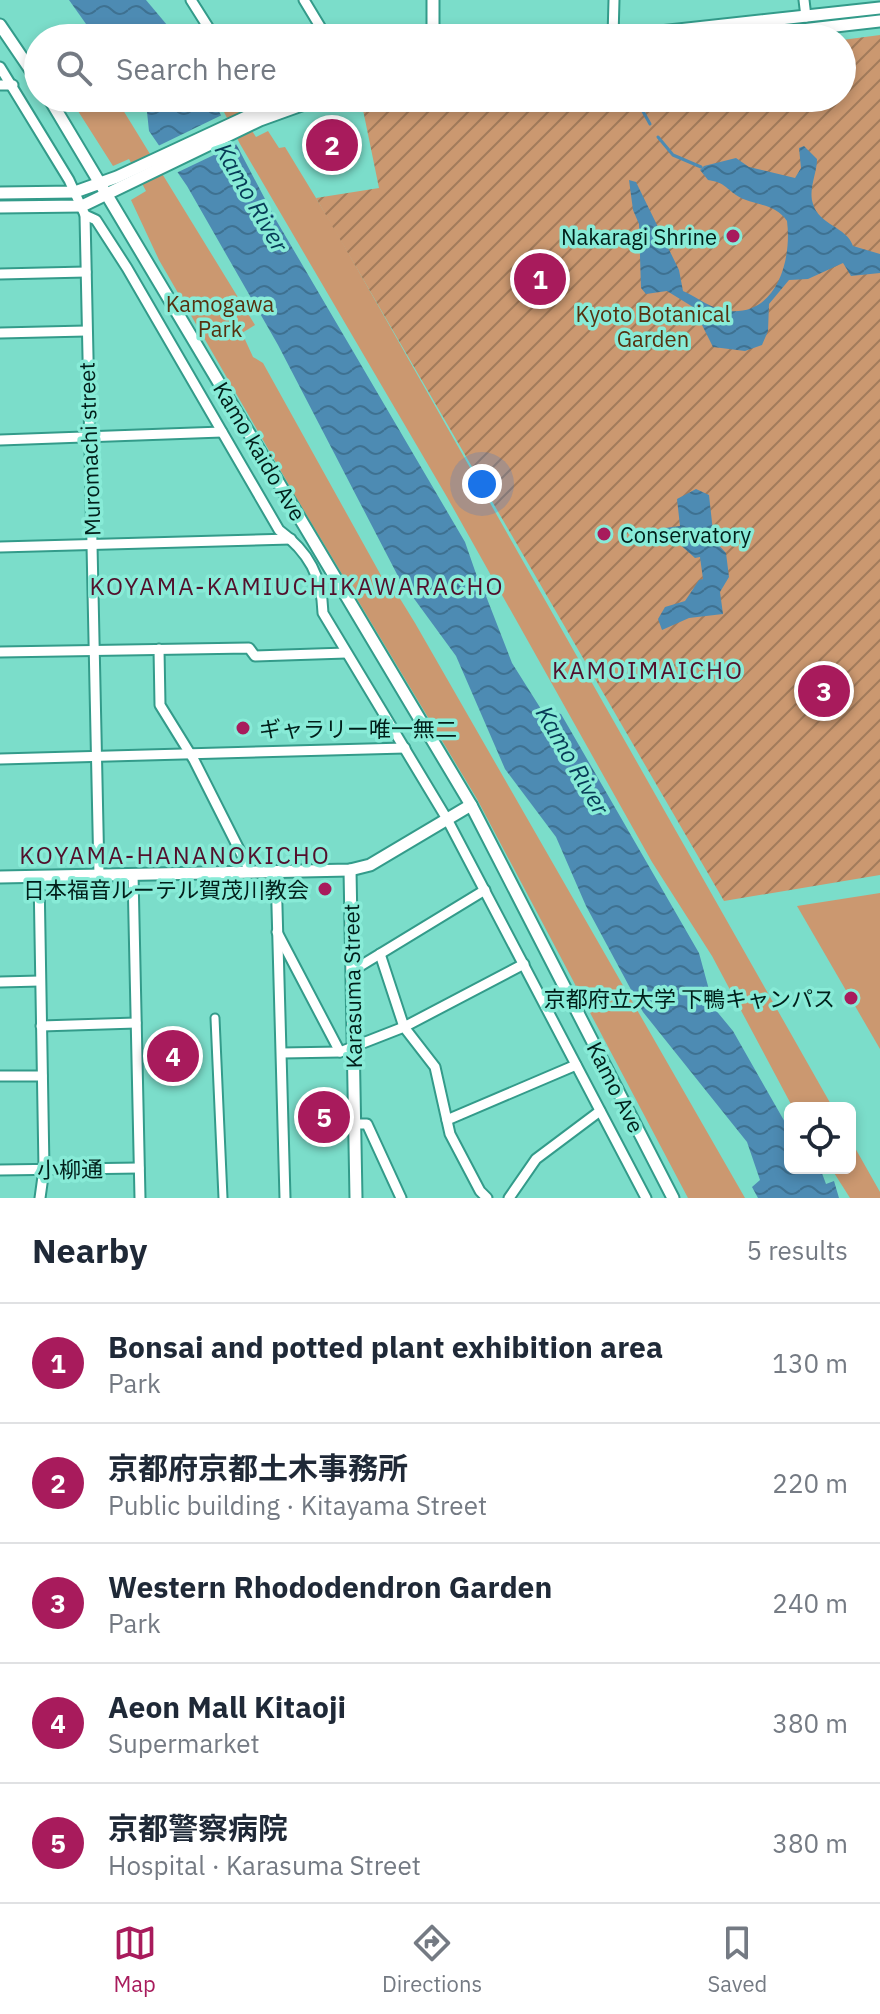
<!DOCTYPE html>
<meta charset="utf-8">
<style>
:root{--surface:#fff;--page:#f6f6f7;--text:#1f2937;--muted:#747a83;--line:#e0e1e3;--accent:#a81b5c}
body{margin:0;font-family:"IBM Plex Sans","Noto Sans JP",sans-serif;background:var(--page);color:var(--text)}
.controls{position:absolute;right:24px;bottom:24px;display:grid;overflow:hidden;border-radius:12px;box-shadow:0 4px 12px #0003}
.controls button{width:72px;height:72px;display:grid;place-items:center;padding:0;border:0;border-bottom:2px solid var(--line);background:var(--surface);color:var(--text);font:40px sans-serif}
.you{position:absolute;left:482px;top:484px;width:28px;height:28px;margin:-20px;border:6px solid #fff;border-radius:50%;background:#1a73e8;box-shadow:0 0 0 12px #1a73e833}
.badge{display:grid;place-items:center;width:52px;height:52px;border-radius:50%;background:var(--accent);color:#fff;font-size:26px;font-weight:700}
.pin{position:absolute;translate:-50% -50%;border:4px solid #fff;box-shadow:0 2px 8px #0006}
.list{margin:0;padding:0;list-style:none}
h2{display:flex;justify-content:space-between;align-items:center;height:104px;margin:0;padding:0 32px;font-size:34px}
h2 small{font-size:26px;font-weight:400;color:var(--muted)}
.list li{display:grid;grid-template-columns:52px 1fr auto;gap:24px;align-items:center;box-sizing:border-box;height:120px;padding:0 32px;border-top:2px solid var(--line)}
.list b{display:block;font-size:30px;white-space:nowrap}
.list p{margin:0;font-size:26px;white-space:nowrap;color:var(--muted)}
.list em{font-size:26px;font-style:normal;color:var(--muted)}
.icon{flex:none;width:44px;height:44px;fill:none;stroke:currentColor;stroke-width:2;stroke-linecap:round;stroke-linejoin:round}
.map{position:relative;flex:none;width:880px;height:1198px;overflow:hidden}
.search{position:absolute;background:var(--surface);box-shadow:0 4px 12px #0003;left:24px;right:24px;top:24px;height:88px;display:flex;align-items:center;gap:20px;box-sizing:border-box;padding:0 28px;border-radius:44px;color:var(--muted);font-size:30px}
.sheet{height:704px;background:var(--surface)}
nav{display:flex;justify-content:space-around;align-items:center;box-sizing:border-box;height:112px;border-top:2px solid var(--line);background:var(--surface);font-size:22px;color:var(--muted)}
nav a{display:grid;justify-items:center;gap:4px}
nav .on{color:var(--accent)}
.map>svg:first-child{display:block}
.park{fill:#cb9870}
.garden{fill:url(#garden-furrows)}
.water{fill:url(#water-waves)}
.pier{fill:#7bddca}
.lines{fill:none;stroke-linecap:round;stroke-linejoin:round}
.stream{stroke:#4d8bb3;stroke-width:3}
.pedestrian-casing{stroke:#339b8a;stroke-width:11}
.minor-casing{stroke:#339b8a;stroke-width:13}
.tertiary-casing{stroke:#339b8a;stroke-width:15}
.pedestrian{stroke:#fff;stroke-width:7}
.minor{stroke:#fff;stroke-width:9}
.tertiary{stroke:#fff;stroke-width:11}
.poi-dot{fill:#a81b5c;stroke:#88ebd7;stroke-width:3}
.labels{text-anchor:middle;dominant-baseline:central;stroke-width:7;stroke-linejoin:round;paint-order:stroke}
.poi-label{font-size:22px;fill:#001f1a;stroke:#88ebd7;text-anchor:end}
.park-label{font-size:22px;fill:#56310f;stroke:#88ebd7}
.street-label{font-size:22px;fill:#001f1a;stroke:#88ebd7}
.water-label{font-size:24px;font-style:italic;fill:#073b57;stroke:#88ebd7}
.neighbourhood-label{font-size:24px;letter-spacing:2px;fill:#52102c;stroke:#88ebd7}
</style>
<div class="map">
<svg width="880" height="1198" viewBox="0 0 880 1198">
<defs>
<pattern id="garden-furrows" width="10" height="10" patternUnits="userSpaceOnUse" patternTransform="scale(2)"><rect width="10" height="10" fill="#cb9870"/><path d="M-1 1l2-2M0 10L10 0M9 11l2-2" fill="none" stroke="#a27b5b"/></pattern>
<pattern id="water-waves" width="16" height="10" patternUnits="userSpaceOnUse" patternTransform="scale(2)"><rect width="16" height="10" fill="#4d8bb3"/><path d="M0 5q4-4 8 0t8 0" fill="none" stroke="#3e7191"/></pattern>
</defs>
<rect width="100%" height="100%" fill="#7bddca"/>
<g class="park">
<polygon points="100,98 120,98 123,110 255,325 242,333 253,357 263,363 383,579 391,584 415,623 745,1198 688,1198 477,799 297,499 159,260 131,200 146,191 129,159 113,166 78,111"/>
<polygon points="232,100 256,137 268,131 279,148 285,147 333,226 833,1108 793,1108 712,956 652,862 447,497 240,144 220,104"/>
<polygon points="880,893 880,1049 797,906"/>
<polygon points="850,1139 880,1192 880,1198 850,1198 831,1168 850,1168"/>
</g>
<polygon class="garden" points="880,35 880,875 724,901 316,198 379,188 361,100 842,98 842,40"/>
<g class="water">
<polygon points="69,0 146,0 178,38 96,38"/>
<polygon points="137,98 212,98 276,220 465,542 482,591 488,583 493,589 486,596 512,663 541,709 561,714 699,953 714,1008 733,1031 790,1131 790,1168 820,1168 826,1184 834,1181 839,1198 758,1198 752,1187 760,1180 747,1142 643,1012 586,906 556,837 505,769 456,656 399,578 278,345 187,186 149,131 147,112"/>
<path d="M804 146 817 159C817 174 808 189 813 204 819 225 847 227 853 246L880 254V273L851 276 843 263 808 279 789 280 769 304 768 331 762 345 745 351 713 347 693 307 667 291 646 294 641 288 639 224 633 210 629 180 636 182 679 270 683 291C697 297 713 310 728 311 777 316 792 260 787 221 774 202 752 206 736 195 725 187 723 182 708 180L700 170 704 166 736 158 749 167 795 178 801 168 799 148Z"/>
<polygon points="696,489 709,495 714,540 726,553 729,577 720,592 723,614 689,618 662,630 658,619 665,607 685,601 699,580 703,579 700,557 695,558 676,541 655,541 650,530 680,526 677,499"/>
</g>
<polygon class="pier" points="224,114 237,144 174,174 156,147"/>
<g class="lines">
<g class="stream">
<polyline points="640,106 650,124"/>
<polyline points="658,137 673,155 701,167"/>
</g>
<defs>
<polyline id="pedestrian" points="215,1018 223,1198"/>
<g id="minor">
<polyline points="191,0 215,38"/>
<polyline points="304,0 327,38"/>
<polyline points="804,0 806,17"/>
<polyline points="613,37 614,0"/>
<polyline points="0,67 69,180 85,215 99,875"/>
<polyline points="0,85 13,85"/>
<polyline points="248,98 258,116"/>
<path d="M85 215 96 220 127 268 279 530C309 552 322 577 323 613L447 819 646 1198"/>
<polyline points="0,274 86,272"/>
<polyline points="0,333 86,331"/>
<polyline points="0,440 222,432"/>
<polyline points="0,547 291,539"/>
<polyline points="159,649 160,705 194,760 250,871"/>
<polyline points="0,652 249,648 255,656 346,653"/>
<polyline points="0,759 405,748"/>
<polyline points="276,871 285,1198"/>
<polyline points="133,874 140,1198"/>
<polyline points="39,876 44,1169 40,1198"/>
<polyline points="277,932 340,1052 404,1027 435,1067 450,1134 480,1191 487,1198"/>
<polyline points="380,954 404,1027 524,964"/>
<polyline points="352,971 485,890"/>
<polyline points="0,982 40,981"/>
<polyline points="41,1026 136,1023"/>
<polyline points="282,1053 340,1052"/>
<polyline points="0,1076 42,1076"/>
<polyline points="447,1120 576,1065"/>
<polyline points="355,1124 367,1124 401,1198"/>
<polyline points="0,1170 139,1168"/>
<polyline points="509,1198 536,1159 600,1111"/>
</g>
<g id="tertiary">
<polyline points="433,0 433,38"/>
<polyline points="0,25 38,81"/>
<polyline points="605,38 880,8"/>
<polyline points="731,38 880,21"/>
<polyline points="49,98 471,805 673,1198"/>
<polyline points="0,193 75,192 117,177 287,98"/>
<polyline points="0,207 82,206 260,120 321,98"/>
<polyline points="350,870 356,1198"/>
<polyline points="0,877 350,870 370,865 471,805"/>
</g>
</defs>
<use href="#pedestrian" class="pedestrian-casing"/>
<use href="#minor" class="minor-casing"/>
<use href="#tertiary" class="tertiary-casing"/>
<use href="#pedestrian" class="pedestrian"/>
<use href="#minor" class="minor"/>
<use href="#tertiary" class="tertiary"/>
</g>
<g class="poi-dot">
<circle cx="733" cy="236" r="8"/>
<circle cx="604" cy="534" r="8"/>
<circle cx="243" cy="728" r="8"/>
<circle cx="325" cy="889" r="8"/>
<circle cx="851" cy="998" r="8"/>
</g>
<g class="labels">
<g class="poi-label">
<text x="717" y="236">Nakaragi Shrine</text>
<text x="620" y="534" text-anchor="start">Conservatory</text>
<text x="259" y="728" text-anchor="start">ギャラリー唯一無二</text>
<text x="309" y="889">日本福音ルーテル賀茂川教会</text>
<text x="835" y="998">京都府立大学 下鴨キャンパス</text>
</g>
<g class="park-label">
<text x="220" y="303">Kamogawa<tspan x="220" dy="25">Park</tspan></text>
<text x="653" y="313">Kyoto Botanical<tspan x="653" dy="25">Garden</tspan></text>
</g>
<g class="street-label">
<text transform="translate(89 449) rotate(-92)">Muromachi street</text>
<text transform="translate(260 451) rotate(59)">Kamo kaido Ave</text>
<text transform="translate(352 986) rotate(-91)">Karasuma Street</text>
<text transform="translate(616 1087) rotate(63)">Kamo Ave</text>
<text transform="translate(70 1169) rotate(-1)">小柳通</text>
</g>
<g class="water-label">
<text transform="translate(252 197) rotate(60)">Kamo River</text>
<text transform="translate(573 760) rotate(60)">Kamo River</text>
</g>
<g class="neighbourhood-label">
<text x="297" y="586">KOYAMA-KAMIUCHIKAWARACHO</text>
<text x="648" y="670">KAMOIMAICHO</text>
<text x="175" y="855">KOYAMA-HANANOKICHO</text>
</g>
</g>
</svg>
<div class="controls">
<button><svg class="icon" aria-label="locate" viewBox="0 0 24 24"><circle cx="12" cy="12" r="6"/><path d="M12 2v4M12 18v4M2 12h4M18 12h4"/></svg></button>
</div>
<div class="you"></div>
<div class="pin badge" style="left:540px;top:279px">1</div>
<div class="pin badge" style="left:332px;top:145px">2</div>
<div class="pin badge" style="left:824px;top:691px">3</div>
<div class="pin badge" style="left:173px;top:1056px">4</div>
<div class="pin badge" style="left:324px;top:1117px">5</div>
<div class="search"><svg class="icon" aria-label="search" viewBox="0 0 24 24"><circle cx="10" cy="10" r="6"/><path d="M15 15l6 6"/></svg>Search here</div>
</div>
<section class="sheet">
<h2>Nearby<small>5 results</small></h2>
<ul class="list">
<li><span class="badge">1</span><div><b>Bonsai and potted plant exhibition area</b><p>Park</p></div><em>130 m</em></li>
<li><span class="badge">2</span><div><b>京都府京都土木事務所</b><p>Public building · Kitayama Street</p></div><em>220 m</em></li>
<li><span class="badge">3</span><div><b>Western Rhododendron Garden</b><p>Park</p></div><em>240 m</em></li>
<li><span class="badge">4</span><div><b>Aeon Mall Kitaoji</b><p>Supermarket</p></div><em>380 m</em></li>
<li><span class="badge">5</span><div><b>京都警察病院</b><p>Hospital · Karasuma Street</p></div><em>380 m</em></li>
</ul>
</section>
<nav>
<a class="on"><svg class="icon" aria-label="map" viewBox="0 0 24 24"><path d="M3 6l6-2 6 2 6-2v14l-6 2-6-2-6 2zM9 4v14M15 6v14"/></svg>Map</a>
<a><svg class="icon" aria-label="directions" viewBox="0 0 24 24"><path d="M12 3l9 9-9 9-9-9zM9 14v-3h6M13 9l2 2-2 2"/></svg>Directions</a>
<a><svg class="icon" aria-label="saved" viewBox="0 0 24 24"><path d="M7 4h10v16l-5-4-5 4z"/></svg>Saved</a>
</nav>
